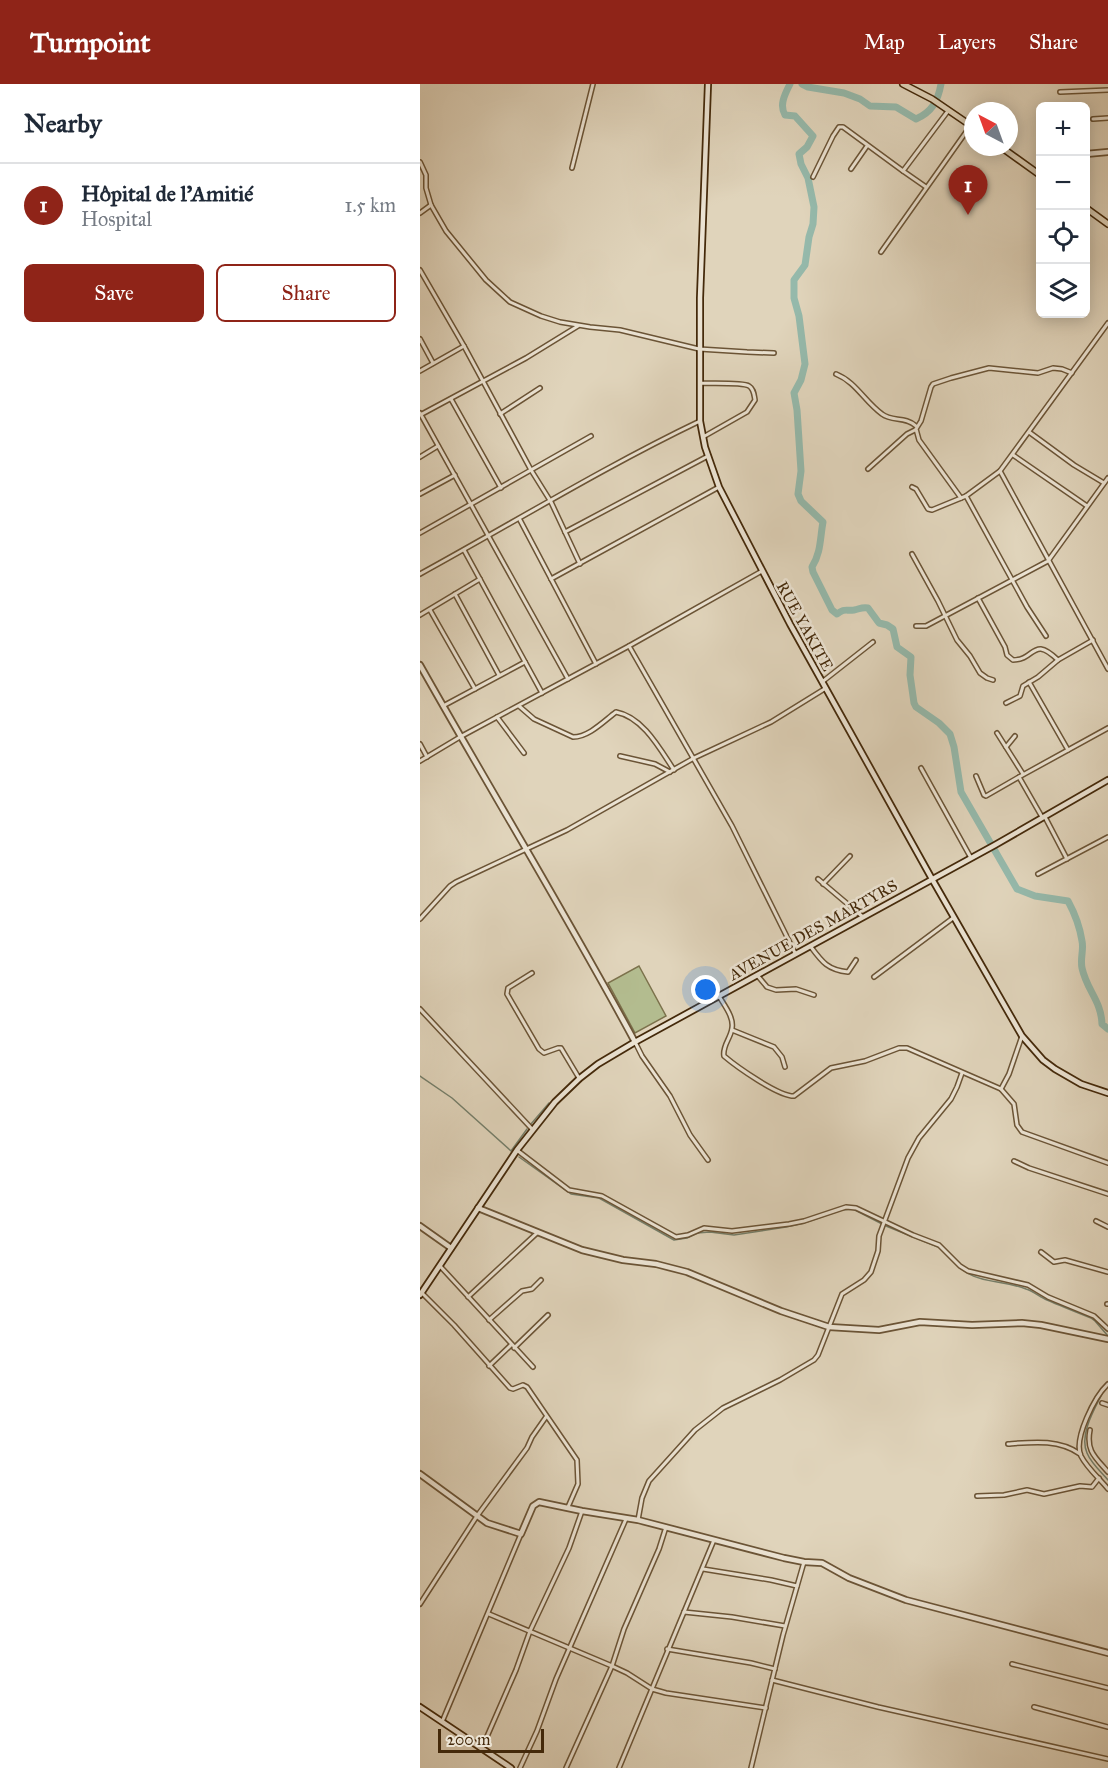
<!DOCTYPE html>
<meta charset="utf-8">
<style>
:root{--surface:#fff;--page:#f2f2f3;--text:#1f2937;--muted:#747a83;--line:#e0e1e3;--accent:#8f2418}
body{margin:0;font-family:"IM FELL Great Primer",serif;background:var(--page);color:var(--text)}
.controls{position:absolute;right:18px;top:18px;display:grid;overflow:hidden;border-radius:9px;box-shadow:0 3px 15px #0003}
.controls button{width:54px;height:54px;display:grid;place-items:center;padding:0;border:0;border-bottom:2px solid var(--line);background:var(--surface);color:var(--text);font:30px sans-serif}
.compass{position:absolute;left:544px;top:18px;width:54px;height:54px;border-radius:50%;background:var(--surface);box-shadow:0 3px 15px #0003;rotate:319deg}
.scale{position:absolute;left:18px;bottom:15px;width:106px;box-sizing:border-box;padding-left:6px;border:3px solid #44290a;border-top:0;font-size:16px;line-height:21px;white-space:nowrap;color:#44290a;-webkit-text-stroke:4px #ebe3d3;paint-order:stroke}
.you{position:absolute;left:286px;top:906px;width:21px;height:21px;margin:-15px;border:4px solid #fff;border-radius:50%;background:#1a73e8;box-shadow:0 0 0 9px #1a73e833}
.badge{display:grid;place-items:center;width:39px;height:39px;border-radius:50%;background:var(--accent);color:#fff;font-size:20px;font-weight:700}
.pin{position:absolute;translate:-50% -50px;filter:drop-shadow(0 2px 3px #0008)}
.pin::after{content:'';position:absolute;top:32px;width:21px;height:18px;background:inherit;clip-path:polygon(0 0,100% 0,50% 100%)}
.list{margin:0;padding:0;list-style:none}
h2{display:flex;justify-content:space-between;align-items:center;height:78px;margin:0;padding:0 24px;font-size:26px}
h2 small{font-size:20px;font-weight:400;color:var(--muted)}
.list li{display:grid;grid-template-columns:39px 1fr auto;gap:18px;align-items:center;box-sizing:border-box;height:84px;padding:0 24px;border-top:2px solid var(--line)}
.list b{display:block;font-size:22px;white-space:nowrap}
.list p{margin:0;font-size:20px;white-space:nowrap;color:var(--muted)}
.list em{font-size:20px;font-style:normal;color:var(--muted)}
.actions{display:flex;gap:12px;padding:18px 24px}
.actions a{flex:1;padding:14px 0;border:2px solid var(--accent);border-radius:9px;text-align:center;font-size:21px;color:var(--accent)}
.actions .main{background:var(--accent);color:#fff}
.icon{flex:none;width:33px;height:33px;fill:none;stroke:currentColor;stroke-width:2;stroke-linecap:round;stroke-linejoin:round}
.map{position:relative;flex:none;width:688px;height:1684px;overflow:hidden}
header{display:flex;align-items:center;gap:36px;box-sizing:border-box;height:84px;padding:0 30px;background:var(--accent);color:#fff}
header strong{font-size:28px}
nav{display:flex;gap:33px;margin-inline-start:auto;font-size:21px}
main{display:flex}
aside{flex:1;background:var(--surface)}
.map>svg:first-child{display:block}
.green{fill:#b3bc8f;stroke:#7c724c;stroke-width:1.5}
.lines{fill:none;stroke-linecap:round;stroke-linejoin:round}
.stream{stroke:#757f6b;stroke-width:1.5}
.river{stroke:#95b9ab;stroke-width:7}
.minor-casing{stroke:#6b5436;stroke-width:6}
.tertiary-casing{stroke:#6b5436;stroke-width:8}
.secondary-casing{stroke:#44290a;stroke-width:8}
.primary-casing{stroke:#44290a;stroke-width:8}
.minor{stroke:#ebe3d3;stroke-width:3}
.tertiary{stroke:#ebe3d3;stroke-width:4.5}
.secondary{stroke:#ebe3d3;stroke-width:4.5}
.primary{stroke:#e0d4bb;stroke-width:5}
.labels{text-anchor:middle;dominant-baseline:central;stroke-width:5;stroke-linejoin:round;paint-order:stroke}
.street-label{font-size:16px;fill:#44290a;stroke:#ebe3d3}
</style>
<header>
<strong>Turnpoint</strong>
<nav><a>Map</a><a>Layers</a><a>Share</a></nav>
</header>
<main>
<aside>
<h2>Nearby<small></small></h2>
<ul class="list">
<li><span class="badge">1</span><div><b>Hôpital de l'Amitié</b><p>Hospital</p></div><em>1.5 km</em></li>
</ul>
<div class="actions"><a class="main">Save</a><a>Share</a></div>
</aside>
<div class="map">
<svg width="688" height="1684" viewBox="0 0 688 1684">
<rect width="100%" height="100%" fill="#e0d4bb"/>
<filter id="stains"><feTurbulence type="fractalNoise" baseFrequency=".00333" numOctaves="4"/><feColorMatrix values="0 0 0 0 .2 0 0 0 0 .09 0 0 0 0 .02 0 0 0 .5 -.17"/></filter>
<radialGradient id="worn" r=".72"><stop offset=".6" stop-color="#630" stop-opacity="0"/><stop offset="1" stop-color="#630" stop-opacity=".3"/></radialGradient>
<polygon class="green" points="219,882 246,932 215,949 188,899"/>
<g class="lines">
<g class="stream">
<polyline points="0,992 32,1014 91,1067 107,1045"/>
<polyline points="111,1040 129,1019"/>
<polyline points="99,1073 151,1110 179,1114 254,1156 267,1154 277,1149 290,1148 314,1151 366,1143 384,1139 422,1126 433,1125 466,1142 518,1163"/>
<path d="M530 1174C555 1203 575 1193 606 1205 613 1207 620 1213 627 1216 641 1222 656 1228 671 1234L675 1237 688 1252"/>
<path d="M682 1310C674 1326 659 1351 667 1369 671 1379 681 1388 688 1396"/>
</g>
<g class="river">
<path d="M370 0C365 10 359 21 365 31L375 32 393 52 387 63 379 70 381 80 388 94 394 123 393 140 389 153 385 181 374 196V214L379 232 385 280 381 296 374 309 377 326 381 387 378 410 381 417 403 438C400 454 401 469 392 483L393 488 412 526 417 530C425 524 425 527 434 526 440 525 441 523 448 524L459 539 467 541 473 545 477 563 491 573 490 591 494 619 496 623 519 639 530 650 534 663 541 708 597 805 615 812 648 817C654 828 660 844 662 857 664 866 660 874 662 884 667 907 681 916 682 940L688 945"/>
<path d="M382 0 388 3 424 9 440 15 450 22 476 23 496 35C512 28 518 17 521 0"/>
</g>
<defs>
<g id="minor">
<polyline points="640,8 688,6"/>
<polyline points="673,35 688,34"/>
<polyline points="0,78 6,91 6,104 11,121 26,147 66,196 90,218 121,232 140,238 170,243 200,246 279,265 327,268 354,269"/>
<polyline points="152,84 173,0"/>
<polyline points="431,85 447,62"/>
<polyline points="483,87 506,103"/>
<polyline points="393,93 413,52 419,43 423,43 483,87 528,27"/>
<polyline points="0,129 11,121"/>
<polyline points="461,168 551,41"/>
<polyline points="0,186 44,262 111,386 131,418 160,480"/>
<polyline points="688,239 580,387 688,585"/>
<polyline points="0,255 13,279"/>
<polyline points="0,287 44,262"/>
<path d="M416 290C436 298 445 318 462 330 472 338 485 332 496 342"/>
<path d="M280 299C290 300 322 298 329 302 334 305 334 311 335 316L327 328 283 353"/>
<polyline points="31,315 81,404"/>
<polyline points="0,329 148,595"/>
<polyline points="2,330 106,274 158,242"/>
<polyline points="80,330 120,304"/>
<polyline points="609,348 654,381 684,399"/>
<polyline points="593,371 667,422"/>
<polyline points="0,373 18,362"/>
<polyline points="448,385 487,350 495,346"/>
<polyline points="492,403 496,405 508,425 512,426 546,412 580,387"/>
<polyline points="0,410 35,391"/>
<polyline points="546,412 607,523 626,552"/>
<polyline points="541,414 499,356 496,345 501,337 511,303 513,300 531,294 569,284 618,289 633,284 642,285 652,289"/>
<polyline points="100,436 176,580"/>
<polyline points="145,448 288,372"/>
<polyline points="0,449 171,352"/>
<polyline points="44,466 122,609"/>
<polyline points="492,470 518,517 537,556 550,572 560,589 567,594 573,596"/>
<path d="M0 490C93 439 184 383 280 337"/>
<polyline points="131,495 299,403"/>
<polyline points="35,510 79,591"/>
<path d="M558 514 585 563 587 571 593 576C616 576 612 551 638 576"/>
<polyline points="10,526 55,605"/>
<polyline points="0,531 60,495"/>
<polyline points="496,542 506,542 628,477 688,394"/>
<polyline points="209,562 312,742 375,869"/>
<polyline points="402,598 453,558"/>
<polyline points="609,598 648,666"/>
<polyline points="586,619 600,612 603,602 618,593 638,576 673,556"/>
<polyline points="23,622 105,578"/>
<path d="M99 622 114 635 153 653C169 653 184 637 196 628 223 633 240 665 254 686"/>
<polyline points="77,633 104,669"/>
<polyline points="577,649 603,690"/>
<polyline points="0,660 7,673"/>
<polyline points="586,663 595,652"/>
<polyline points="200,672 235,680 250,688"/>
<polyline points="0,677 40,653 209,562 342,487"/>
<polyline points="501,684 551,774"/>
<polyline points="556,692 564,711 566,712 599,693 688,644"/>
<polyline points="599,693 622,733"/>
<polyline points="625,733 647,775"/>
<polyline points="618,790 688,753"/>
<polyline points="398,795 443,833"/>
<polyline points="403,800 430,772"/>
<polyline points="0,835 30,802 36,798 147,746 274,674 351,638 406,604"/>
<path d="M391 863C402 878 408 886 428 888L436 876"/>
<polyline points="112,889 88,904 87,910 119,965 124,969 138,964 141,964 159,994"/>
<polyline points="337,891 347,903 356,906 376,905 394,911"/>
<polyline points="454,893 533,834"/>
<path d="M299 912C304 921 314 933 312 944 311 954 302 962 304 972 317 983 358 1012 374 1012L411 984 445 977 479 964H487L581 1005 594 1020 597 1041 602 1048 688 1079"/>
<polyline points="0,925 112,1045"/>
<polyline points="312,946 354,963 362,973 365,983"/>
<polyline points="215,958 222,972 250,1012 270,1051 288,1076"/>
<polyline points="581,1005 589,990 602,952"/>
<polyline points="98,1067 149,1106 182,1112 256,1153 268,1151 284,1144 312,1147 369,1140 384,1137 426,1123 436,1124 493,1151 519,1161 540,1182 548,1187 608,1201 628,1213 674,1232 688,1245"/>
<polyline points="594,1077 609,1084 688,1110"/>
<polyline points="676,1137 688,1143"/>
<polyline points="621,1168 634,1178 645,1176 688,1188"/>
<polyline points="20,1182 113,1283"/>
<polyline points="2,1209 34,1241 90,1304 93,1305 103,1301 107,1303 157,1376 158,1400 148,1423"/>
<polyline points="48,1213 117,1149"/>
<polyline points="687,1220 688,1220"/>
<polyline points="69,1236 102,1207 112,1205 121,1196"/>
<polyline points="94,1264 128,1231"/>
<polyline points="69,1282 91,1261"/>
<path d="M688 1300C675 1312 653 1355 661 1372 667 1384 680 1395 688 1405"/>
<polyline points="682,1319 688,1321"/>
<path d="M670 1346C666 1367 675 1373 688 1388"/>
<path d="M588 1360C613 1358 639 1355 660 1370"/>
<polyline points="557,1412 584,1411 607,1406 624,1410 660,1402 672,1403 679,1394"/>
<polyline points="218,1436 222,1414 229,1397 275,1346 303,1324 360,1296 394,1276 398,1271 422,1210 444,1196 451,1188 458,1167 459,1152 488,1074 499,1054 531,1015 537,1003 542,989"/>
<polyline points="283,1485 351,1496 377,1502"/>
<polyline points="0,1520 57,1432 107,1364 112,1353 126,1333"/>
<polyline points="264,1528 312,1533 365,1542"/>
<polyline points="69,1530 192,1582 207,1589 232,1605 246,1609 346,1624"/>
<polyline points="247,1565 331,1579 355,1585"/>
<polyline points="592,1580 688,1604"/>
<polyline points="352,1596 458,1623 688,1675"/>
<polyline points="614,1623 688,1643"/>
<polyline points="22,1638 101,1450"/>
<polyline points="62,1664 96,1586 110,1547 149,1464 162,1427"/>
<polyline points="100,1684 117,1647 136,1595 206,1435"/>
<polyline points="146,1684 192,1582 204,1545 239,1465 246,1443"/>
<polyline points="199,1684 294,1456"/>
<polyline points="331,1684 363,1551 384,1478"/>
</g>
<g id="tertiary">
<polyline points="666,70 688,68"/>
<path d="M0 581C71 707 146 830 215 958"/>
<polyline points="58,1124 162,1166 203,1176 236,1180 267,1188 361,1227 409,1243 459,1246 500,1238 552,1241 602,1239 621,1241 688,1255"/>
<polyline points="0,1142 31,1164"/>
<polyline points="0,1390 67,1439 101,1450 113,1422 119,1418 162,1427 218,1436 364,1474 384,1478 402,1479 429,1494 486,1516 688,1569"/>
</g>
<g id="secondary">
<polyline points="288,0 280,214 280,337 285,363 299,403 370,540 512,795 602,952 623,976 635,985 661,1000 688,1009"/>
<polyline points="0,1211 97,1066 135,1018 160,994 178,980 215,958 575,761 688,696"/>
<polyline points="0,1623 91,1684"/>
</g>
<g id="primary">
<polyline points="483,0 512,15 553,43"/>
<polyline points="581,63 620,91"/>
<polyline points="666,124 688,140"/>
</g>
</defs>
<use href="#minor" class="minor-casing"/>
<use href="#tertiary" class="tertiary-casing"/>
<use href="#secondary" class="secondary-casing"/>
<use href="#primary" class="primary-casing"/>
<use href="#minor" class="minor"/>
<use href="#tertiary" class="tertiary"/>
<use href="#secondary" class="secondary"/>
<use href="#primary" class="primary"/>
</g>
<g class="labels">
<g class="street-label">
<text transform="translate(385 542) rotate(61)">RUE YAKITE</text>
<text transform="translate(393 846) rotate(-29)">AVENUE DES MARTYRS</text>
</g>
</g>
<rect width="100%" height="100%" filter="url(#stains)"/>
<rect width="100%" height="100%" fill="url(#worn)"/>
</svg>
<div class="controls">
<button>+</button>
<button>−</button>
<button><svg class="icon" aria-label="locate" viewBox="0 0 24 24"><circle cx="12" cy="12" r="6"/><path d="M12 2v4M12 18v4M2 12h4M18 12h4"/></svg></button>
<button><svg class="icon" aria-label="layers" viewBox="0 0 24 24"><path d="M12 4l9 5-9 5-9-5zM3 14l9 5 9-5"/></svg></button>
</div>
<svg class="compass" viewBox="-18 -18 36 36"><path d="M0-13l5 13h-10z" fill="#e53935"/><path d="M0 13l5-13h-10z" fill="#747a83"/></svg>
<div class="scale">200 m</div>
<div class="you"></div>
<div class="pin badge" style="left:548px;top:131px">1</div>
</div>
</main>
